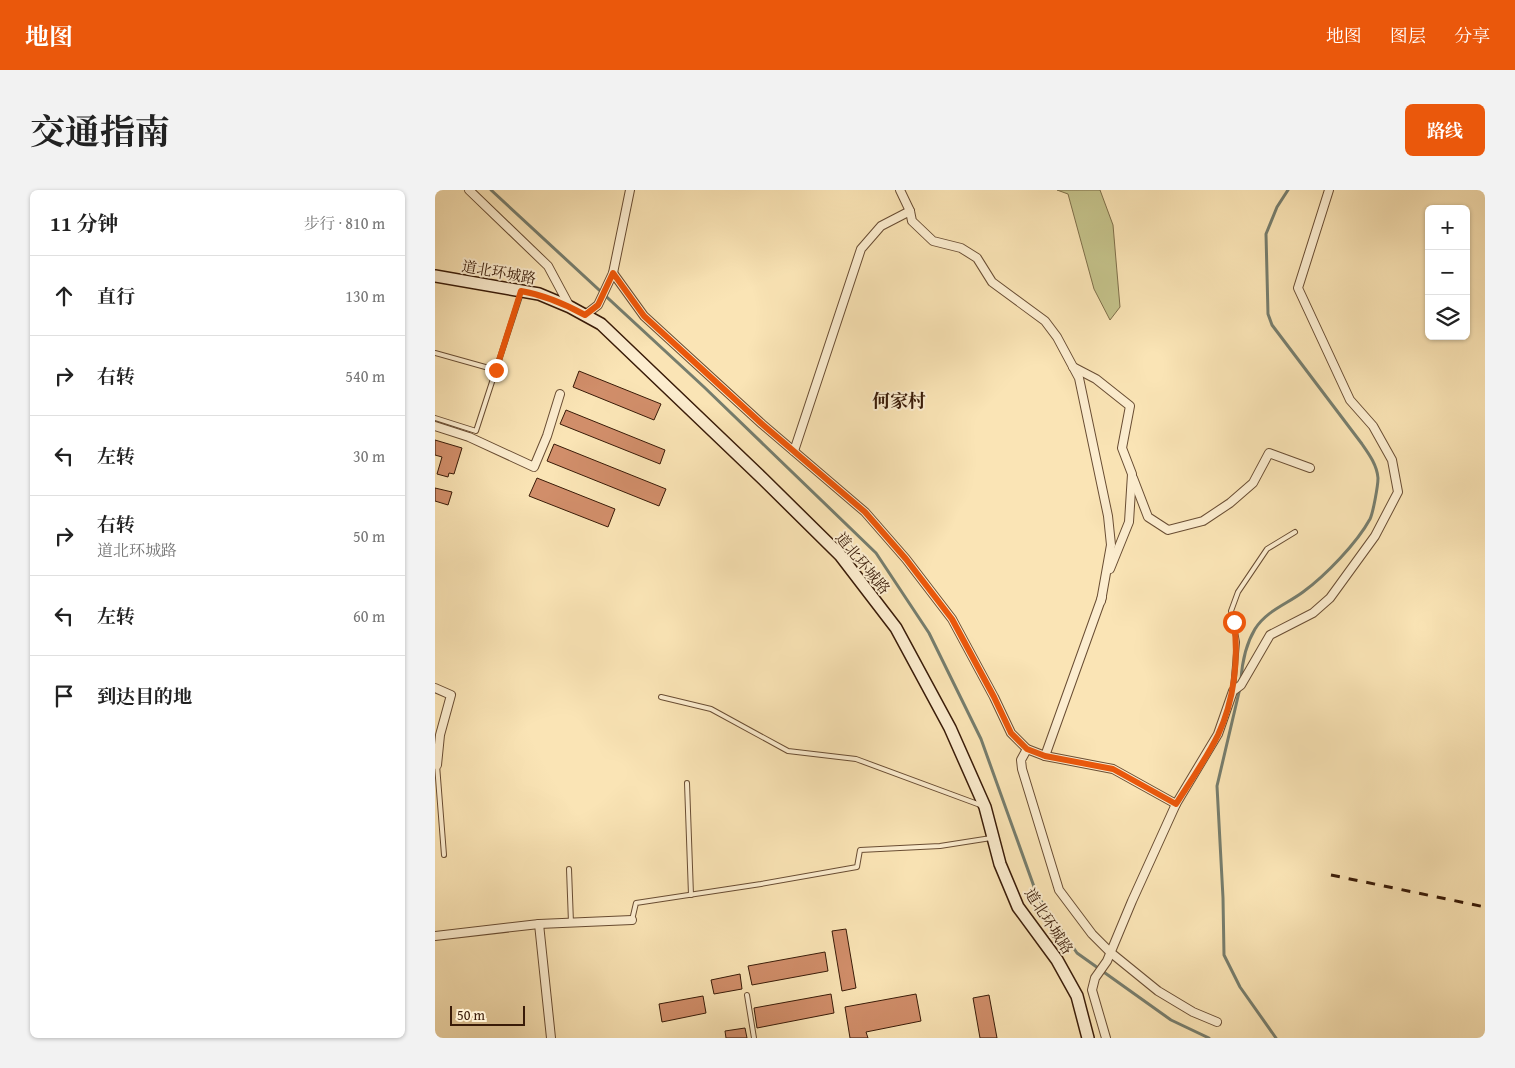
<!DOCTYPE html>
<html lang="zh">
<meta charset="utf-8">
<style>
:root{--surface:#fff;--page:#f2f2f2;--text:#222;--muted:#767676;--line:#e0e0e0;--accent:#ea580c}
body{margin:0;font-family:"Gentium Book Plus","Noto Serif SC",serif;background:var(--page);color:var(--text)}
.controls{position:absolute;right:15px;top:15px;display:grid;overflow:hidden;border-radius:8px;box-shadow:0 1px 4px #0004}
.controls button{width:45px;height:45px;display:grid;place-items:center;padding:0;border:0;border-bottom:1px solid var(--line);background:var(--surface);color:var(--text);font:25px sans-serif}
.scale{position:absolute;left:15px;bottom:12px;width:75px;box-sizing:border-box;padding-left:5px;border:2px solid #391b08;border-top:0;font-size:14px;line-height:18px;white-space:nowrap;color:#391b08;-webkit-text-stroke:4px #fcedcf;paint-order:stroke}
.stop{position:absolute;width:15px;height:15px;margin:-11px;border:4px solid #ea580c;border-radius:50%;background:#fff}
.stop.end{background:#ea580c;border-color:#fff;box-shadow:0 1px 5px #0008}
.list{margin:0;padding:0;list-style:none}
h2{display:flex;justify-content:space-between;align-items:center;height:65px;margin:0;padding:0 20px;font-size:21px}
h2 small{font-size:16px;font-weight:400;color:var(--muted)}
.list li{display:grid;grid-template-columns:32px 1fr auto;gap:15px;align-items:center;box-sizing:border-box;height:80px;padding:0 20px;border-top:1px solid var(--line)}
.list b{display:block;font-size:19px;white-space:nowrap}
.list p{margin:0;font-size:16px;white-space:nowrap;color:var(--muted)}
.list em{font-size:16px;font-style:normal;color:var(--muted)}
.icon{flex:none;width:28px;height:28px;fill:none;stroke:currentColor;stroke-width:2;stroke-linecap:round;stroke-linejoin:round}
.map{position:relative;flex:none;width:1050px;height:848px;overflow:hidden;border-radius:8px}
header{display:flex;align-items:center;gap:30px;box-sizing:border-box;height:70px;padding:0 25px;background:var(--accent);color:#fff}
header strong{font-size:24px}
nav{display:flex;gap:28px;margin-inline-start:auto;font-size:18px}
.intro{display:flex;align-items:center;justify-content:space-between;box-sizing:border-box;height:120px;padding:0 30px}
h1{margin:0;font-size:35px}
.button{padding:12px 22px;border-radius:8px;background:var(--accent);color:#fff;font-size:18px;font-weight:700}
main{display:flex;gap:30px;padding:0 30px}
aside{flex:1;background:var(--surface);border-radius:8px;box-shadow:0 1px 4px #0004}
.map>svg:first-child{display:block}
.green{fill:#c4c28a;stroke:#7e6e49}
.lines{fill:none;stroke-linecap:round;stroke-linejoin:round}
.stream{stroke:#767d6d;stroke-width:3}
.building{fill:#d18e6a;stroke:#391b08}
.lane-casing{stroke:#694d33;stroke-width:6}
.street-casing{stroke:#694d33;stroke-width:10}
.secondary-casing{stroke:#391b08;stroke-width:14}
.lane{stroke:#fcedcf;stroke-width:4}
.street{stroke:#fcedcf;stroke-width:8}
.secondary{stroke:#fcedcf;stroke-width:11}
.rail{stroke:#391b08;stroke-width:3;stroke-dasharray:9 9;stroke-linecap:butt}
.route{stroke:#ea580c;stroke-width:6}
.labels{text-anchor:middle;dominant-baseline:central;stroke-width:4;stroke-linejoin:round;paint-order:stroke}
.street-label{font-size:15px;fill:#391b08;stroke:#fcedcf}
.quarter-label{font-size:18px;font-weight:bold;fill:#391b08;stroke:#fcedcf}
</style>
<header>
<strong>地图</strong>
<nav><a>地图</a><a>图层</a><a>分享</a></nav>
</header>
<div class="intro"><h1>交通指南</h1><a class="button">路线</a></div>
<main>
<aside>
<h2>11 分钟<small>步行 · 810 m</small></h2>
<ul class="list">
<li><svg class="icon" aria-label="ahead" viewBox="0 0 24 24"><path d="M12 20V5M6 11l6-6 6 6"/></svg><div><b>直行</b></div><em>130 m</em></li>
<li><svg class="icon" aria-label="right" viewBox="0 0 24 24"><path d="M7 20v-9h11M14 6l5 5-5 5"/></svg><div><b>右转</b></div><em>540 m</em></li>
<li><svg class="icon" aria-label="left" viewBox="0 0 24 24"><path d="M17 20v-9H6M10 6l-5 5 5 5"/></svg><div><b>左转</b></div><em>30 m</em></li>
<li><svg class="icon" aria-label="right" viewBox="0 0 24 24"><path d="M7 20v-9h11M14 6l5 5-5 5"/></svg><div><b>右转</b><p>道北环城路</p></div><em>50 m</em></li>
<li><svg class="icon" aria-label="left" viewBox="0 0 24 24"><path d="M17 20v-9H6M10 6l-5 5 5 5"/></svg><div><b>左转</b></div><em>60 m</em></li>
<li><svg class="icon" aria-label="arrive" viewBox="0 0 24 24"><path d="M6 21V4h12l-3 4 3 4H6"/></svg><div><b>到达目的地</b></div></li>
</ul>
</aside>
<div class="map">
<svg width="1050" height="848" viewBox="0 0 1050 848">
<rect width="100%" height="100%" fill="#fae4b5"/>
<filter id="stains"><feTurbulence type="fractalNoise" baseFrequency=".004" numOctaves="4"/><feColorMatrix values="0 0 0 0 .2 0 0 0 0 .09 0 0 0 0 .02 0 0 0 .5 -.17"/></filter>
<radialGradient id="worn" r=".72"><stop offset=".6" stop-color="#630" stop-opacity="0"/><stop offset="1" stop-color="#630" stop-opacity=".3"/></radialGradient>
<polygon class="green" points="622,0 665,0 678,35 685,117 675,130 659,99 633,4"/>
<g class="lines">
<g class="stream">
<polyline points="56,0 269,197 441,363 494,443 546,549 602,705 642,763 736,830 774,848"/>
<path d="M806 490C807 473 811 454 820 439 831 421 852 414 868 402 890 386 922 353 935 329 938 323 943 296 943 288 942 275 934 264 927 254L837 135 833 124 831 44 842 17 853 0"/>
<polyline points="805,498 782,596 788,708 789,765 805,797 841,848"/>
</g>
</g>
<g class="building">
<polygon points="144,181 226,214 219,230 138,197"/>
<polygon points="131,220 230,260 225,274 125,234"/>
<polygon points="0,250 27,258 19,284 14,283 13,287 2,284 7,267 0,265"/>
<polygon points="119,254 231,299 224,316 112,271"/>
<polygon points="102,288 180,319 173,337 94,306"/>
<polygon points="0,298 17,302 13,315 0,311"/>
<polygon points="411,739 421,798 407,801 397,741"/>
<polygon points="390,762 393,781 317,795 313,776"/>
<polygon points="305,784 307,799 279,804 276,790"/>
<polygon points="396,804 399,823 322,838 319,818"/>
<polygon points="481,804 486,831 431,842 433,848 415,848 410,817"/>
<polygon points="554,805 562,848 545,848 538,808"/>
<polygon points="268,806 271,823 227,832 224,814"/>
<polygon points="310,838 312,848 291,848 290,841"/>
</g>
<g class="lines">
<defs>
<g id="lane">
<polyline points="0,163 61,180"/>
<polyline points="0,228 41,241 86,103"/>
<polyline points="798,499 802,452 796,421 803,402 832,359 860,342"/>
<polyline points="226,507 276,519 353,561 421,569 548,616"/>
<polyline points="2,575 9,665"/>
<polyline points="252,593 256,705"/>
<polyline points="134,679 136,733"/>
<polyline points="197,730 201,713 326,694 422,677 425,660 505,656 556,648"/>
<polyline points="312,805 319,848"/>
</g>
<g id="street">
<polyline points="34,0 113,76 135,117"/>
<polyline points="465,0 475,21 477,31 498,51 526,58 542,68 557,92 610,131 622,147 644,188 673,326 676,355 666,411"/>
<polyline points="178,83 209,126 327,234 430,322 471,369 517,429 559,507 576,543 592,559 610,566 678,579 741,614"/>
<polyline points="150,125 163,115 178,83 195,0"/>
<polyline points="638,177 661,189 695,216 687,258 697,284 694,332 675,379"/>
<polyline points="0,236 34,247 99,277 112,246 125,204"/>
<polyline points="359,261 426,59 446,36 475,21"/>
<polyline points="698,288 713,327 733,340 768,331 795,313 818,293 834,263 875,278"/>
<polyline points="0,498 16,505 5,545 2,575"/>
<polyline points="592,559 586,570 587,579 624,700 657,744 675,762 723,801 758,822 782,832"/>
<polyline points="610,566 667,407"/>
<polyline points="104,734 116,848"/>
<polyline points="0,746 104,734 197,730"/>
<polyline points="671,848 657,800 660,788 672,771 697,711 741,614 783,544 798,501 806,495 835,445 878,423 895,408 940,346 963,302 957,270 938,236 915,210 863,98 894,0"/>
</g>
<polyline id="secondary" points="0,86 104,104 135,117 166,134 328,289 405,365 461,438 515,538 550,617 565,674 583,717 622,770 642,806 653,848"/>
</defs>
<use href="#lane" class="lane-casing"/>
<use href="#street" class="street-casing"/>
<use href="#secondary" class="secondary-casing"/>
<use href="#lane" class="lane"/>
<use href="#street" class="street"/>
<use href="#secondary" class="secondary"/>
<polyline class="rail" points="896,685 1050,717"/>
</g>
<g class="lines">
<path class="route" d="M61 180 86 101C109 105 130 114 150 125L163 115 178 83 209 126 327 234 430 322 471 369 517 429 559 507 576 543 592 559 610 566 678 579 741 614C755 592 771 569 783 545 799 511 804 469 799 432"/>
</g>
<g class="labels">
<g class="street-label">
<text transform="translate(64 82) rotate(10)">道北环城路</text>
<text transform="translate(428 373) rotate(50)">道北环城路</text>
<text transform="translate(614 731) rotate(57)">道北环城路</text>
</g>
<g class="quarter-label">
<text x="464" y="210">何家村</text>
</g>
</g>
<rect width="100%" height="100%" filter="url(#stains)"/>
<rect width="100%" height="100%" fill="url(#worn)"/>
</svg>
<div class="controls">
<button>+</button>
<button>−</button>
<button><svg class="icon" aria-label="layers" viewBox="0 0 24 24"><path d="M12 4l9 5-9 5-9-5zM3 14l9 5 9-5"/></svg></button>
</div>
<div class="scale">50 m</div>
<div class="stop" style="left:799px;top:432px"></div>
<div class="stop end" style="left:61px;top:180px"></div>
</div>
</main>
